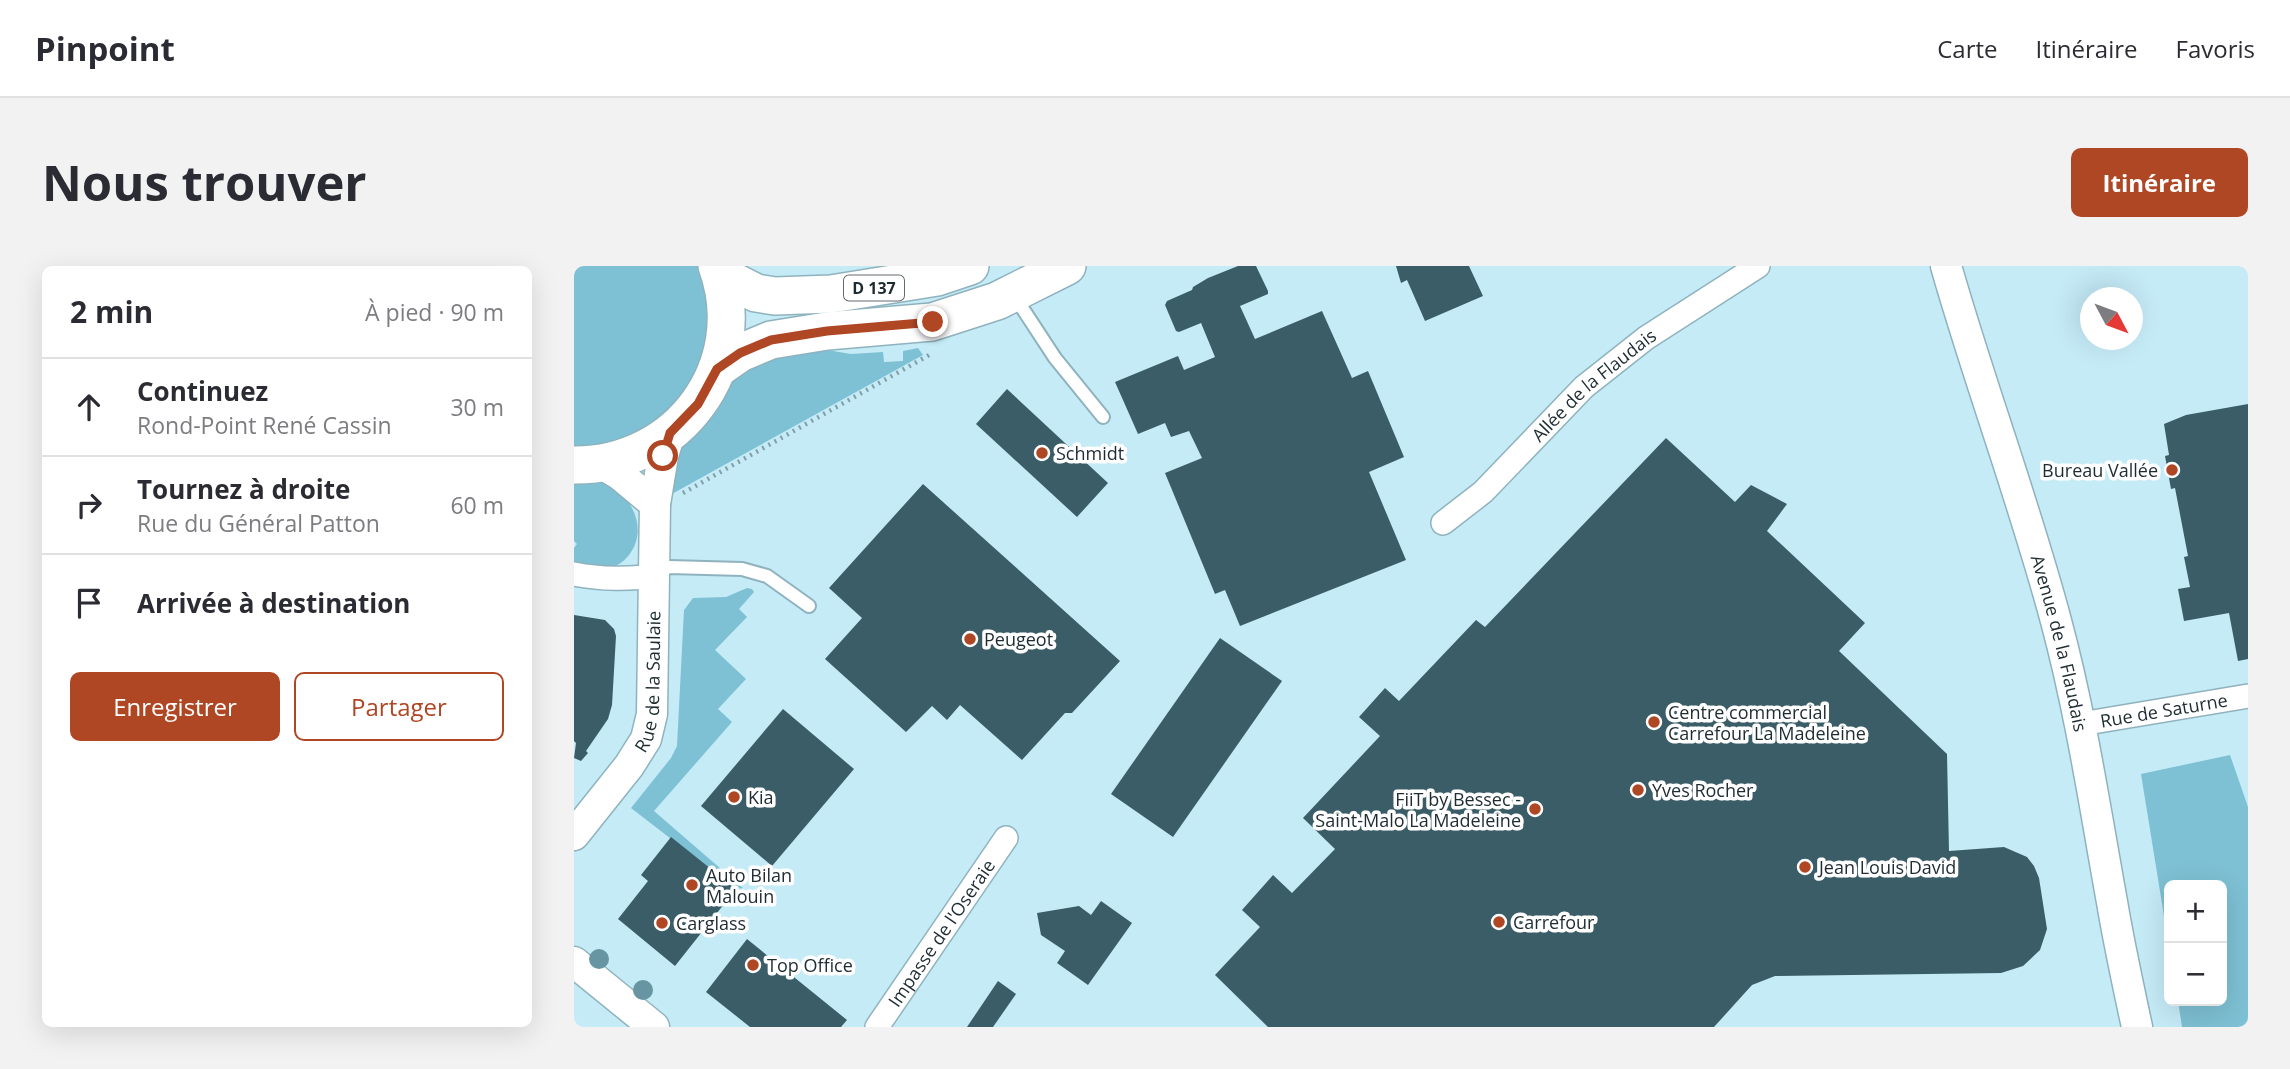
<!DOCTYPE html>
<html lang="fr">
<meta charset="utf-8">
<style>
:root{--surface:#fff;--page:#f2f2f3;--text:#2b2b33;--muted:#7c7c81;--line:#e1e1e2;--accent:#af4724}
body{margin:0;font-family:"Open Sans",sans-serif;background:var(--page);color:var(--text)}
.controls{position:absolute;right:21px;bottom:21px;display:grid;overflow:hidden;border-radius:10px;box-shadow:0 7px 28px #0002}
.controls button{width:63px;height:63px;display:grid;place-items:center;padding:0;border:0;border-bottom:2px solid var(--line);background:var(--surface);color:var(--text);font:35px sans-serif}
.compass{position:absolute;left:1506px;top:21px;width:63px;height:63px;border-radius:50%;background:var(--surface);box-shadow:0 7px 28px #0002;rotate:131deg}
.stop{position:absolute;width:21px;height:21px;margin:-16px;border:5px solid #af4724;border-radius:50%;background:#fff}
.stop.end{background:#af4724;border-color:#fff;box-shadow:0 2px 7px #0008}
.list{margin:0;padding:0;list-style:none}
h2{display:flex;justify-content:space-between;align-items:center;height:91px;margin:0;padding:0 28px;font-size:30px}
h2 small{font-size:23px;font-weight:400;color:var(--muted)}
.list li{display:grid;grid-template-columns:46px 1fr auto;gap:21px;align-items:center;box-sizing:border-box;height:98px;padding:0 28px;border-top:2px solid var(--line)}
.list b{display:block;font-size:26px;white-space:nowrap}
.list p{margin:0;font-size:23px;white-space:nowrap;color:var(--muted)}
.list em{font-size:23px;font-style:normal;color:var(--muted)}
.actions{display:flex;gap:14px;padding:21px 28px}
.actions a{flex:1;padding:16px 0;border:2px solid var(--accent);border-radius:10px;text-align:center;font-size:24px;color:var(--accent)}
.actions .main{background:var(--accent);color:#fff}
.icon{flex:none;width:38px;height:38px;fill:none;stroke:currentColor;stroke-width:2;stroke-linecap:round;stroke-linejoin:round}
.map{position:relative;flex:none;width:1674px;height:761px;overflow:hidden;border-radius:10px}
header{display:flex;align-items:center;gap:42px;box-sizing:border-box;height:98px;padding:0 35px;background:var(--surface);border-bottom:2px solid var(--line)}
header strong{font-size:33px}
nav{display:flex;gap:38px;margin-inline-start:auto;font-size:24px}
.intro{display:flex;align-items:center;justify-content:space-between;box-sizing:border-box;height:168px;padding:0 42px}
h1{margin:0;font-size:49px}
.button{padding:18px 32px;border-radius:10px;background:var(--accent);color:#fff;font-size:24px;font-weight:700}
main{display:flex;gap:42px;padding:0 42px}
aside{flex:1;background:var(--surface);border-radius:10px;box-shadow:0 7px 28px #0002}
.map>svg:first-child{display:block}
.green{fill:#7ec0d4}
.building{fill:#3b5d67}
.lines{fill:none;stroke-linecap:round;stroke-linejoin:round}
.service-casing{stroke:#8fb3be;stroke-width:16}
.minor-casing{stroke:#8fb3be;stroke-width:26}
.tertiary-casing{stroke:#8fb3be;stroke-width:33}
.primary-casing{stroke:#8fb3be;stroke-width:40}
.path{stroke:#829fa8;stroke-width:4.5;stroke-dasharray:2 5;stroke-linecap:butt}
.service{stroke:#fff;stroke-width:12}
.minor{stroke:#fff;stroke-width:23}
.tertiary{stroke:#fff;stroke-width:30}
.primary{stroke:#fff;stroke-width:37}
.tree{fill:#6795a1}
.route{stroke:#af4724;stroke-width:9}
.poi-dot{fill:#af4724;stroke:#fff;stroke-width:2.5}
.labels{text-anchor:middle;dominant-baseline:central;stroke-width:7;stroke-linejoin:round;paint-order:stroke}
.shield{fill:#fff;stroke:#626b6f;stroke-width:2}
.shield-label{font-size:16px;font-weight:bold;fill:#1e2c31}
.street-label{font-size:18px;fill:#1e2c31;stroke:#fff}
.poi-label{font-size:18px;fill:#1e2c31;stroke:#fff;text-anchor:start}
</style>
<header>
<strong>Pinpoint</strong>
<nav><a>Carte</a><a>Itinéraire</a><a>Favoris</a></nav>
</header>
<div class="intro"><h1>Nous trouver</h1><a class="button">Itinéraire</a></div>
<main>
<aside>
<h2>2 min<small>À pied · 90 m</small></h2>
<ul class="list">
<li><svg class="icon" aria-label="ahead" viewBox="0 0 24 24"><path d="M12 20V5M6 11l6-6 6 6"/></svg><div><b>Continuez</b><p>Rond-Point René Cassin</p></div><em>30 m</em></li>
<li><svg class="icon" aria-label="right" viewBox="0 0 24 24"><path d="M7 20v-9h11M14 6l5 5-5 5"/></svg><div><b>Tournez à droite</b><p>Rue du Général Patton</p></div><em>60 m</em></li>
<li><svg class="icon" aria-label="arrive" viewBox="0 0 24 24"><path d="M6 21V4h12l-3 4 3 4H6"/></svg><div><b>Arrivée à destination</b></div></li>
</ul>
<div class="actions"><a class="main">Enregistrer</a><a>Partager</a></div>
</aside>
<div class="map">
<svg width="1674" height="761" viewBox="0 0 1674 761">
<rect width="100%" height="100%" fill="#c5ebf7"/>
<g class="green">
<polygon points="0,0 126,0 135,32 132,80 117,117 92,148 70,164 32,178 0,182"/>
<polygon points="241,82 277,88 309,86 310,96 329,95 329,85 344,82 349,89 96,229 94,216 106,183 137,151 157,113 178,92"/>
<path d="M27 215C56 225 76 262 55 289 50 295 45 299 38 301 27 304 11 299 0 297V282L3 278 0 275V216Z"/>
<polygon points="173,322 178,323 180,326 165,343 173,351 141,384 172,413 144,443 158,456 80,545 169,622 162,623 57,542 97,492 103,480 110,344 119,332 152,331"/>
<polygon points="1656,489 1674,541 1674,761 1608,761 1604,735 1648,735 1648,619 1595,619 1595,681 1567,508"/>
</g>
<g class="building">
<polygon points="664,0 682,0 694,25 694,28 666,40 681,73 748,45 778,112 794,105 830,191 795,206 832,294 666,360 651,324 641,328 591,207 628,192 615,165 597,171 591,157 564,168 541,116 604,90 610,104 641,91 627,57 605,66 602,65 591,39 593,35 618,24 619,21 634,12"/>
<polygon points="822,0 895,0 909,30 851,55 833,14 827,17"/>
<polygon points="433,123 534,217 503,251 402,158"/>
<polygon points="1674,138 1674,393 1664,395 1655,347 1610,355 1604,323 1616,321 1610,291 1614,290 1601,222 1597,223 1591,190 1595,189 1590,158 1612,149"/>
<polygon points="1092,172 1161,236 1177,219 1213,238 1193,265 1291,357 1265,385 1373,488 1375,585 1430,581 1453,591 1460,600 1465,612 1473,663 1466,684 1449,700 1427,707 1201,710 1178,719 1140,761 694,761 641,709 686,661 668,644 699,609 718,627 761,583 729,552 806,470 785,451 811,422 825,435 902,354 911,361"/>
<polygon points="349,218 546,395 498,447 491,447 448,494 386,439 373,454 358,440 332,466 251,393 288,352 255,322"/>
<polygon points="0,349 31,354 40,363 42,370 38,439 34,453 12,485 14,487 7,495 0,492 2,477 0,475"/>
<polygon points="646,372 708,415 599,571 537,528"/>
<polygon points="209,443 280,503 198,600 127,540"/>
<polygon points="97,571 162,623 101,700 44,653 74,615 67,609"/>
<polygon points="527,635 558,657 514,719 483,697 491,685 467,669 463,647 505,640 517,649"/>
<polygon points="173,673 273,754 267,761 176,761 132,726"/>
<polygon points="424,715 442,728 419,761 393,761"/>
</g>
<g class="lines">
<defs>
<g id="service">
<polyline points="441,31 481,92 529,151"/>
<polyline points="82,309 95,301 168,303 193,310 235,340"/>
</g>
<g id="minor">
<path id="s1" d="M869 257 909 226 1010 121 1072 72 1184 0"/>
<path d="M0 308C25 313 57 314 82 309"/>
<path id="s2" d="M1507 458 1674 430"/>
<path id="s3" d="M303 761 432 572"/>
</g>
<g id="tertiary">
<path id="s4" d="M1372 0C1406 119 1450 235 1482 355 1507 448 1521 542 1538 636 1545 678 1554 719 1563 761"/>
<polyline points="28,198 46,209 81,238"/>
<path id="s5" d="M0 569 55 500 72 473 78 448 81 238 89 190 96 167"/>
<polyline points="0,696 80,761"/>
</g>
<g id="primary">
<polyline points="147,9 182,27 201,30 257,28 363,11 396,0"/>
<polyline points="143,103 166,87 197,74 253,65 358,56 423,35 493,0"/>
<path d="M0 199C105 200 179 99 143 0"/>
</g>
</defs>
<use href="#service" class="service-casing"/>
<use href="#minor" class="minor-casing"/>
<use href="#tertiary" class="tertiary-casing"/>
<use href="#primary" class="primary-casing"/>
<polyline class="path" points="109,227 357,88"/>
<use href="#service" class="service"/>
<use href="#minor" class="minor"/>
<use href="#tertiary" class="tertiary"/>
<use href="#primary" class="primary"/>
</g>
<g class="tree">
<circle cx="25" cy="693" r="10"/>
<circle cx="69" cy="724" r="10"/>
</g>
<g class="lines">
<polyline class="route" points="89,190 96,167 124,138 143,103 166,87 197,74 253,65 359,56"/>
</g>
<g class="poi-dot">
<circle cx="468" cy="187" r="7"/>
<circle cx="1598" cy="204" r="7"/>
<circle cx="396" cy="373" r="7"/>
<circle cx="1080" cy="456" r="7"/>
<circle cx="1064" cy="524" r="7"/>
<circle cx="160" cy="531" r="7"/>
<circle cx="961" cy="543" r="7"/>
<circle cx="1231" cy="601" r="7"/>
<circle cx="118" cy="619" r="7"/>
<circle cx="925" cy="656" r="7"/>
<circle cx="88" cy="657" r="7"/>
<circle cx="179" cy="699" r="7"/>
</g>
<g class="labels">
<rect class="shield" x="270" y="9.5" width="60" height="25" rx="5"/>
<g class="shield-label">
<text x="300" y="22">D 137</text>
</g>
<g class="street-label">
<text stroke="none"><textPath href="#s1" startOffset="205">Allée de la Flaudais</textPath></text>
<text stroke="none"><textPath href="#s4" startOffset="394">Avenue de la Flaudais</textPath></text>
<text stroke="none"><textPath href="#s5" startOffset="178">Rue de la Saulaie</textPath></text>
<text stroke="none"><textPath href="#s2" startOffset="84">Rue de Saturne</textPath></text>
<text stroke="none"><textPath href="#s3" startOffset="114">Impasse de l'Oseraie</textPath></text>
</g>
<g class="poi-label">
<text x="482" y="187">Schmidt</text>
<text x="1584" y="204" text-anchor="end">Bureau Vallée</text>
<text x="410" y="373">Peugeot</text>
<text x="1094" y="446">Centre commercial<tspan x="1094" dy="21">Carrefour La Madeleine</tspan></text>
<text x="1078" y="524">Yves Rocher</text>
<text x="174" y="531">Kia</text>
<text x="947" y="533" text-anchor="end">FiiT by Bessec -<tspan x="947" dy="21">Saint-Malo La Madeleine</tspan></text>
<text x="1245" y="601">Jean Louis David</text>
<text x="132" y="609">Auto Bilan<tspan x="132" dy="21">Malouin</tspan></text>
<text x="939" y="656">Carrefour</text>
<text x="102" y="657">Carglass</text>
<text x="193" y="699">Top Office</text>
</g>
</g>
</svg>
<div class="controls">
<button>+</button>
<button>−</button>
</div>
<svg class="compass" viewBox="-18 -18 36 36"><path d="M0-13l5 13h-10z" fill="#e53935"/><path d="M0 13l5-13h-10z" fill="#7c7c81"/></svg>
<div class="stop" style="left:89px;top:190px"></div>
<div class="stop end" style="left:359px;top:56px"></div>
</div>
</main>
